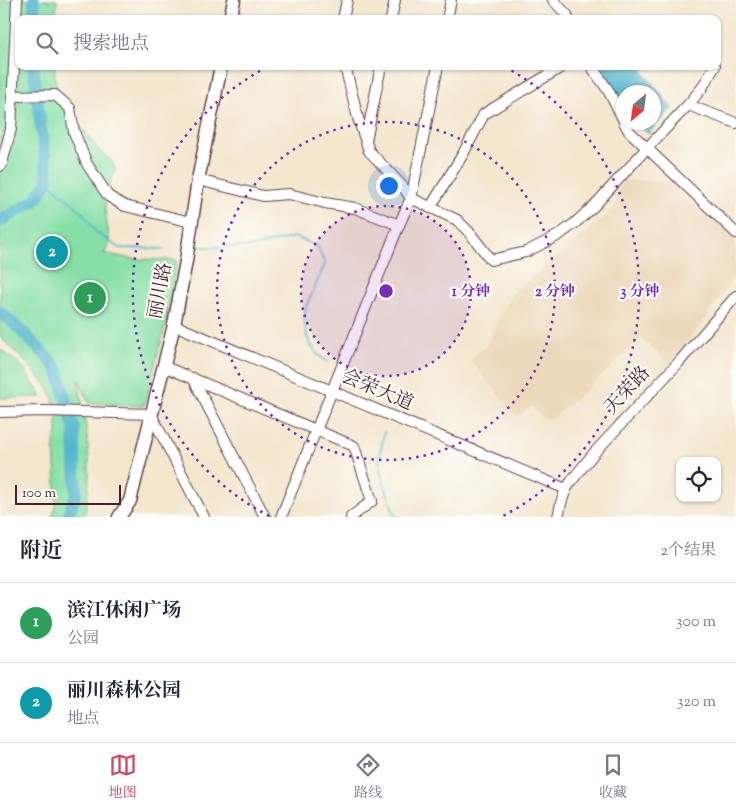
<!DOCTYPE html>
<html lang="zh">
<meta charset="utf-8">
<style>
:root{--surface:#fff;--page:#f6f6f7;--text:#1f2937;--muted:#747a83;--line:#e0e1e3;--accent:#d1495b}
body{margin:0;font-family:"Sorts Mill Goudy","Noto Serif SC",serif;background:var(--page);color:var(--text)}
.controls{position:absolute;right:15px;bottom:15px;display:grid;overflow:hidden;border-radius:10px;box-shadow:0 1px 4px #0004}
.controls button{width:45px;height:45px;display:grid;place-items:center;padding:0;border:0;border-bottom:1px solid var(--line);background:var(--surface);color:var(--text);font:25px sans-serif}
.compass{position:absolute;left:616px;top:85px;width:45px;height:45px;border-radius:50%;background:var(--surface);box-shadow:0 1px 4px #0004;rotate:209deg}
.scale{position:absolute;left:15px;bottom:12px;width:106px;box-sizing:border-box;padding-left:5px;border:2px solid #4a1f2b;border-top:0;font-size:14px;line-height:18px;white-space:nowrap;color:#4a1f2b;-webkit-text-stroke:4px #fdfcf7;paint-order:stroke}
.you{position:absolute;left:388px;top:185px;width:18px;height:18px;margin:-12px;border:4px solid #fff;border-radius:50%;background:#1a73e8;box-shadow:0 0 0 8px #1a73e833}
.badge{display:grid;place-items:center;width:32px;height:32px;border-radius:50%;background:var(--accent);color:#fff;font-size:16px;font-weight:700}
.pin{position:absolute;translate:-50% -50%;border:2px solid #fff;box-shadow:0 1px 5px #0006}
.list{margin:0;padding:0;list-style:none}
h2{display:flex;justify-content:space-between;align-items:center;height:65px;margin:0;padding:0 20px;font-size:21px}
h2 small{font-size:16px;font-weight:400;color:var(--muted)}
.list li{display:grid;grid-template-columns:32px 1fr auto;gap:15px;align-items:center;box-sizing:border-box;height:80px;padding:0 20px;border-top:1px solid var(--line)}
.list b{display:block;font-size:19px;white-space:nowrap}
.list p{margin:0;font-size:16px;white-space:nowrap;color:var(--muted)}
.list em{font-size:16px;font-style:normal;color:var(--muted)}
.icon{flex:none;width:28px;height:28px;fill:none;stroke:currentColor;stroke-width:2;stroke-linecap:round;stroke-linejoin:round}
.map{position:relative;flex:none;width:736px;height:517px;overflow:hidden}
.search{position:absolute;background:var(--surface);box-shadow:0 1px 4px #0004;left:15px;right:15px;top:15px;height:55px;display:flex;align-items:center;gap:12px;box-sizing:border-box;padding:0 18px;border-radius:10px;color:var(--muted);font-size:19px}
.sheet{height:225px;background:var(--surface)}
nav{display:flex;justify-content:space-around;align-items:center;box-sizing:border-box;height:70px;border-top:1px solid var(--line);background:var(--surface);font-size:14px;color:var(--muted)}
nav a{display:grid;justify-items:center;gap:2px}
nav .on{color:var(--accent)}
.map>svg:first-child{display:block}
.built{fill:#ecd8ba}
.green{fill:#86e0a5;stroke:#688068}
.water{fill:#4db4cc;stroke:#4c6a7c}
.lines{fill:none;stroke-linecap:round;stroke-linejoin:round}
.stream{stroke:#4db4cc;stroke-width:2}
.river{stroke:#4db4cc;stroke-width:12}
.minor-casing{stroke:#633d43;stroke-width:12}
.major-casing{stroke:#633d43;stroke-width:15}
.minor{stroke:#fff;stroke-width:10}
.major{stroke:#fff;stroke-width:12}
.ring{fill:none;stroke:#7b2cbf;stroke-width:2.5;stroke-dasharray:2.5 5}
.labels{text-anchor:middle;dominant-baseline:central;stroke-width:4.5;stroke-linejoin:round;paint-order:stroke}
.street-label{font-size:19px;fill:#4a1f2b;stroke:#fdfcf7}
.centre{fill:#7b2cbf;stroke:#fdfcf7;stroke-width:2.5}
.ring-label{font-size:15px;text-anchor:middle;font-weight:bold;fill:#7b2cbf;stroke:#fdfcf7;stroke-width:4.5;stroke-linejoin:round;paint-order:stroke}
</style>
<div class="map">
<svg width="736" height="517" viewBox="0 0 736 517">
<rect width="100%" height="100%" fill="#fdfcf7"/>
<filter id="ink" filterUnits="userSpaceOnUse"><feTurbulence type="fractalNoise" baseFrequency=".02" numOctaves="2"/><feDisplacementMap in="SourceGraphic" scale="10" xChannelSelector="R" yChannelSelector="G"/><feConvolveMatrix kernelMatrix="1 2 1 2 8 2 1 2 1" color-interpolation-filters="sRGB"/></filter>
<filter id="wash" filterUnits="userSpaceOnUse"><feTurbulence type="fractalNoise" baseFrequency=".0096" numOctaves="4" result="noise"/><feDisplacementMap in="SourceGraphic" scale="20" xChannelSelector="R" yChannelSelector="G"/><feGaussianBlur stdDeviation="1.12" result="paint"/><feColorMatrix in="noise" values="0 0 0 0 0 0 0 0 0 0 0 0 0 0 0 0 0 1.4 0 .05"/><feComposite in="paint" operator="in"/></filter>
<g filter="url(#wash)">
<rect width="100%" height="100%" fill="#f3e7ce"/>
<polygon class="built" points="623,180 673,181 736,238 736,275 689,340 670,365 641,338 592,385 552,419 543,418 532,407 517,417 470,360 486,346 511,295 610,213 621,200 619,190"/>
<g class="green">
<path d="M0 0H57L56 19H19V66H55V82L63 100 81 127 101 152 112 162 115 169 106 195 105 209 110 244 104 253 132 259 177 260 166 324 144 406 89 403 78 378C86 426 95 469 84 517H52L55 509 56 489 54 442 57 433V414L53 399 48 388 27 363 0 337Z"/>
<polygon points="0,349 21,365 42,397 0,398"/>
</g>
<polygon class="water" points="600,66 648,66 642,71 672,108 648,134 638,123 654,122 654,92 624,92 623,103"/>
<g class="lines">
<g class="stream">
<polyline points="48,181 83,213 96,232 119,248 165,249"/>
<polyline points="199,247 252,247 295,237 317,246 325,264 306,307 304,318 307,336 310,344 318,355 328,362"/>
<polyline points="384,432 379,459 381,473 395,517"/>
</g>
<g class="river">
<polyline points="34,19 34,0"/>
<polyline points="0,221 36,200 48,181 33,66"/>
<polyline points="0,312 20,329 57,368 74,427 76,493 68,517"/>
</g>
</g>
</g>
<g filter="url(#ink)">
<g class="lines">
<defs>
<g id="minor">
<polyline points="553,0 567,15 568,19"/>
<polyline points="343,19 347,0"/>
<polyline points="391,19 395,0"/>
<polyline points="447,19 451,0"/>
<polyline points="345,66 358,118 369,151 403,187 411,198 457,220 469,232 491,260 526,252 559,235 575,223 594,206 647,148 688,105 702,88 715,66"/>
<polyline points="591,66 608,90 624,121"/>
<polyline points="12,96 55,95 70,108 74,132 87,164 108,196 125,206 191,222"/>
<polyline points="688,105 736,123"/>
<polyline points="624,122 629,131 736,233"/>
<polyline points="366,141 381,66"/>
<polyline points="0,166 2,163 11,129 17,0"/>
<polyline points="198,180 263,196 289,194 325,203 355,208 399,225"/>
<polyline points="430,208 463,154 484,114 563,66"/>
<polyline points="174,325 566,489"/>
<polyline points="163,366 354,446 372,501 351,517"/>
<polyline points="193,378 265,517"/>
<polyline points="0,412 47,411 151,414 204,517"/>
<polyline points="281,517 399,225 411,198 438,66"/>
<polyline points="558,517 561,503 566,489 573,479 594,453 679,362 736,296"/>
</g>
<g id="major">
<polyline points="230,19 234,0"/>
<polyline points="119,517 130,501 174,325 186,261 198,180 221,66"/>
</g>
</defs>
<use href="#minor" class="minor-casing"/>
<use href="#major" class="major-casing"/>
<use href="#minor" class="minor"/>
<use href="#major" class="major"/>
</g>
</g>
<circle cx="386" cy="291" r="85" fill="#7b2cbf" fill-opacity=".12"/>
<g class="ring">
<circle cx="386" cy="291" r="85"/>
<circle cx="386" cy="291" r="169"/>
<path d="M269 516A254 254 0 0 1 267 67M505 67A254 254 0 0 1 503 516"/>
</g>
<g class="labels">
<g class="street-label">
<text transform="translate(161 291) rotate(-79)">丽川路</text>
<text transform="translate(377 391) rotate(23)">会荣大道</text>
<text transform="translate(628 391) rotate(-47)">天荣路</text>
</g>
</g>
<circle cx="386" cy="291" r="8" class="centre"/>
<g class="ring-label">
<text x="471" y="296">1 分钟</text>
<text x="555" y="296">2 分钟</text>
<text x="640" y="296">3 分钟</text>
</g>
</svg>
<div class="controls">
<button><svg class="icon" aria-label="locate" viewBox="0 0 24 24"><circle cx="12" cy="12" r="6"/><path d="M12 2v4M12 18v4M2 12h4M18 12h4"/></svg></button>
</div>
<svg class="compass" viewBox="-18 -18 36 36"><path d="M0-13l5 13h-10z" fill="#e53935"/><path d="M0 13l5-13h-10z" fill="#747a83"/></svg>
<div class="scale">100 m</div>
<div class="you"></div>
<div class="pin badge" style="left:90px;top:298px;background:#2e9e5b">1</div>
<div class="pin badge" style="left:52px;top:252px;background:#0f9aa8">2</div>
<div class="search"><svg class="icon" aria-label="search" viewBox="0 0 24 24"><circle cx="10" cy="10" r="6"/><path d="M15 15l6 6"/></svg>搜索地点</div>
</div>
<section class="sheet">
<h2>附近<small>2个结果</small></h2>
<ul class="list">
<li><span class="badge" style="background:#2e9e5b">1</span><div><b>滨江休闲广场</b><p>公园</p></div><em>300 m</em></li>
<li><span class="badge" style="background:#0f9aa8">2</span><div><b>丽川森林公园</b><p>地点</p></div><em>320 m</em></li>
</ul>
</section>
<nav>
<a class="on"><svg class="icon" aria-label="map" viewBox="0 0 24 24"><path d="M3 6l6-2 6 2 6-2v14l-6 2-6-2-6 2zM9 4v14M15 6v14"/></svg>地图</a>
<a><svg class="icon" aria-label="directions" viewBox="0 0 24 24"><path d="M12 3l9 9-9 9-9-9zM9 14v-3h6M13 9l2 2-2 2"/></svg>路线</a>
<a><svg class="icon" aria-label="saved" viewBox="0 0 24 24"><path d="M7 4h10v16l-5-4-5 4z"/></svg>收藏</a>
</nav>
